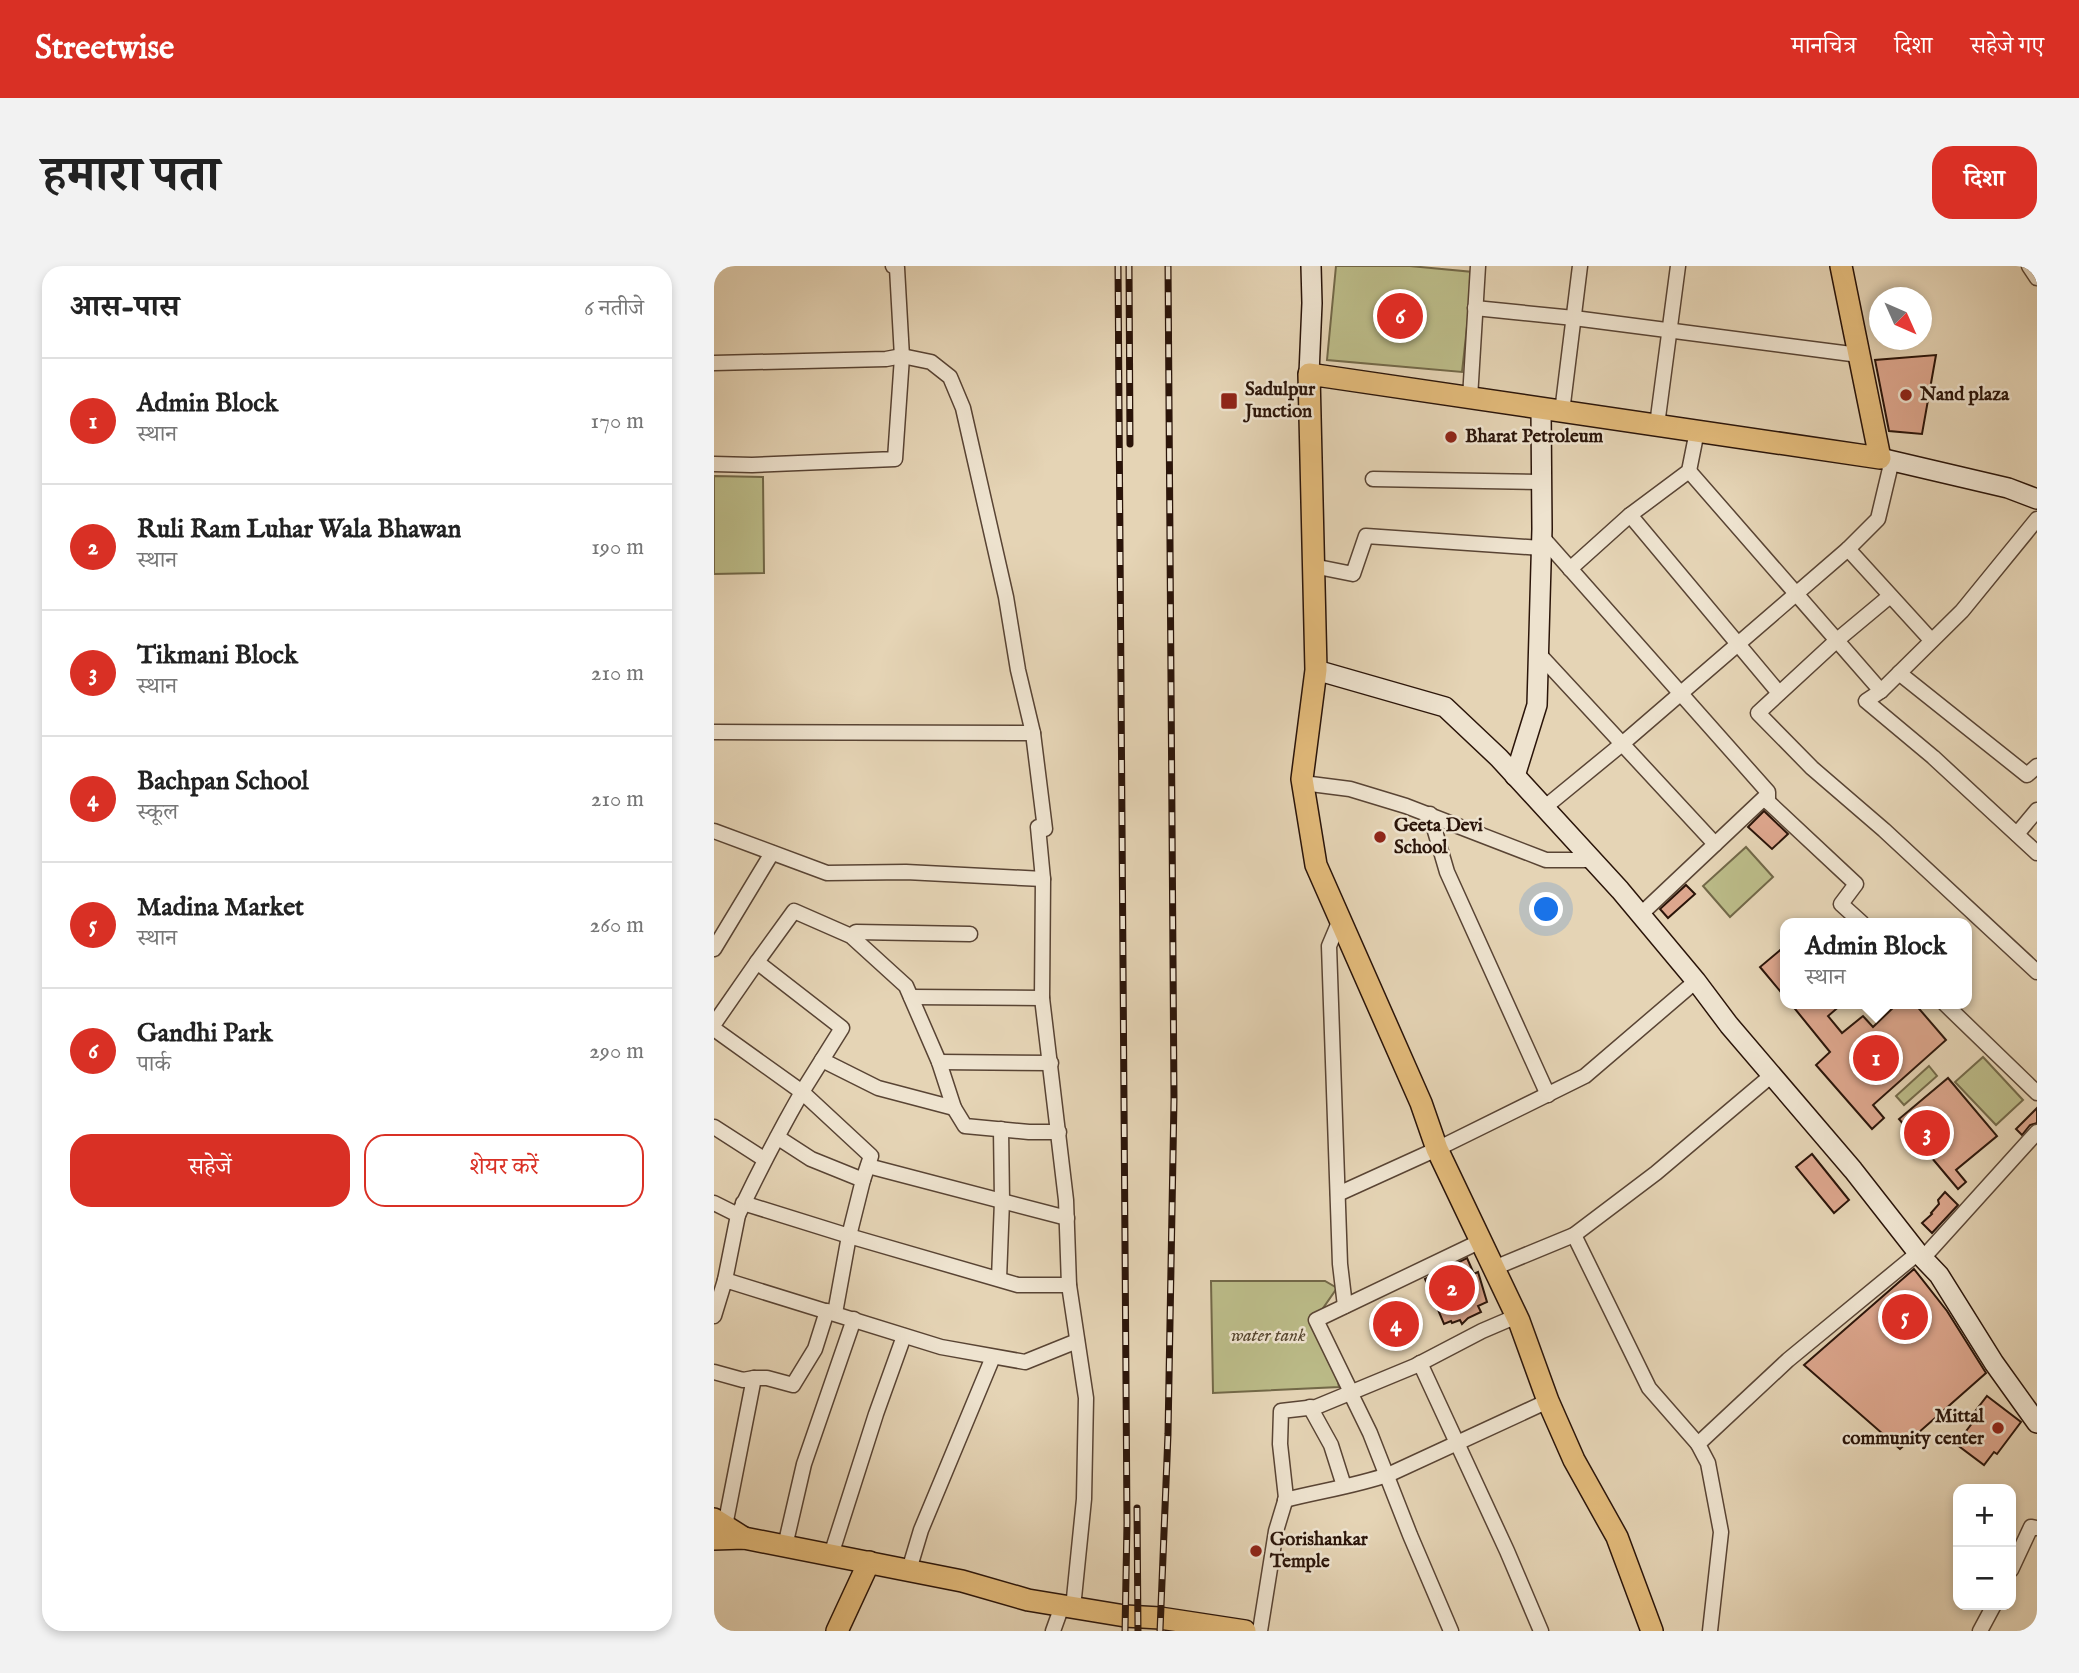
<!DOCTYPE html>
<html lang="hi">
<meta charset="utf-8">
<style>
:root{--surface:#fff;--page:#f2f2f2;--text:#222;--muted:#767676;--line:#e0e0e0;--accent:#d93025}
body{margin:0;font-family:"IM FELL English","Noto Serif Devanagari",serif;background:var(--page);color:var(--text)}
.controls{position:absolute;right:21px;bottom:21px;display:grid;overflow:hidden;border-radius:14px;box-shadow:0 4px 10px #0003}
.controls button{width:63px;height:63px;display:grid;place-items:center;padding:0;border:0;border-bottom:2px solid var(--line);background:var(--surface);color:var(--text);font:35px sans-serif}
.compass{position:absolute;left:1155px;top:21px;width:63px;height:63px;border-radius:50%;background:var(--surface);box-shadow:0 4px 10px #0003;rotate:135deg}
.you{position:absolute;left:833px;top:644px;width:24px;height:24px;margin:-18px;border:5px solid #fff;border-radius:50%;background:#1a73e8;box-shadow:0 0 0 10px #1a73e833}
.badge{display:grid;place-items:center;width:46px;height:46px;border-radius:50%;background:var(--accent);color:#fff;font-size:23px;font-weight:700}
.pin{position:absolute;translate:-50% -50%;border:4px solid #fff;box-shadow:0 2px 7px #0006}
.popup{position:absolute;left:1066px;top:652px;width:192px;height:91px;box-sizing:border-box;display:grid;place-content:center;border-radius:14px;background:var(--surface);filter:drop-shadow(0 2px 5px #0005);font-size:23px;white-space:nowrap;color:var(--muted)}
.popup b{font-size:26px;color:var(--text)}
.popup::after{content:'';position:absolute;left:50%;top:100%;margin-left:-14px;border:14px solid transparent;border-top-color:var(--surface)}
.list{margin:0;padding:0;list-style:none}
h2{display:flex;justify-content:space-between;align-items:center;height:91px;margin:0;padding:0 28px;font-size:30px}
h2 small{font-size:23px;font-weight:400;color:var(--muted)}
.list li{display:grid;grid-template-columns:46px 1fr auto;gap:21px;align-items:center;box-sizing:border-box;height:126px;padding:0 28px;border-top:2px solid var(--line)}
.list b{display:block;font-size:26px;white-space:nowrap}
.list p{margin:0;font-size:23px;white-space:nowrap;color:var(--muted)}
.list em{font-size:23px;font-style:normal;color:var(--muted)}
.actions{display:flex;gap:14px;padding:21px 28px}
.actions a{flex:1;padding:16px 0;border:2px solid var(--accent);border-radius:21px;text-align:center;font-size:24px;color:var(--accent)}
.actions .main{background:var(--accent);color:#fff}
.map{position:relative;flex:none;width:1323px;height:1365px;overflow:hidden;border-radius:21px}
header{display:flex;align-items:center;gap:42px;box-sizing:border-box;height:98px;padding:0 35px;background:var(--accent);color:#fff}
header strong{font-size:33px}
nav{display:flex;gap:38px;margin-inline-start:auto;font-size:24px}
.intro{display:flex;align-items:center;justify-content:space-between;box-sizing:border-box;height:168px;padding:0 42px}
h1{margin:0;font-size:49px}
.button{padding:18px 32px;border-radius:21px;background:var(--accent);color:#fff;font-size:24px;font-weight:700}
main{display:flex;gap:42px;padding:0 42px}
aside{flex:1;background:var(--surface);border-radius:21px;box-shadow:0 4px 10px #0003}
.map>svg:first-child{display:block}
.green{fill:#bb8;stroke:#726848;stroke-width:2}
.building{fill:#dda68d;stroke:#2a1409;stroke-width:2}
.lines{fill:none;stroke-linecap:round;stroke-linejoin:round}
.street-casing{stroke:#594434;stroke-width:17}
.secondary-casing{stroke:#2a1409;stroke-width:22}
.primary-casing{stroke:#2a1409;stroke-width:24}
.street{stroke:#eee3cf;stroke-width:14}
.secondary{stroke:#eee3cf;stroke-width:19}
.primary{stroke:#e2ba7a;stroke-width:21}
.rail-casing{stroke:#2a1409;stroke-width:7}
.rail{stroke:#eee3cf;stroke-width:4.5;stroke-dasharray:13;stroke-linecap:butt}
.poi-dot{fill:#8f2418;stroke:#eee3cf;stroke-width:2.5}
.labels{text-anchor:middle;dominant-baseline:central;stroke-width:5;stroke-linejoin:round;paint-order:stroke}
.poi-label{font-size:19px;font-weight:bold;fill:#2a1409;stroke:#eee3cf;text-anchor:start}
.park-label{font-size:19px;font-style:italic;fill:#56462f;stroke:#eee3cf}
</style>
<header>
<strong>Streetwise</strong>
<nav><a>मानचित्र</a><a>दिशा</a><a>सहेजे गए</a></nav>
</header>
<div class="intro"><h1>हमारा पता</h1><a class="button">दिशा</a></div>
<main>
<aside>
<h2>आस-पास<small>6 नतीजे</small></h2>
<ul class="list">
<li><span class="badge">1</span><div><b>Admin Block</b><p>स्थान</p></div><em>170 m</em></li>
<li><span class="badge">2</span><div><b>Ruli Ram Luhar Wala Bhawan</b><p>स्थान</p></div><em>190 m</em></li>
<li><span class="badge">3</span><div><b>Tikmani Block</b><p>स्थान</p></div><em>210 m</em></li>
<li><span class="badge">4</span><div><b>Bachpan School</b><p>स्कूल</p></div><em>210 m</em></li>
<li><span class="badge">5</span><div><b>Madina Market</b><p>स्थान</p></div><em>260 m</em></li>
<li><span class="badge">6</span><div><b>Gandhi Park</b><p>पार्क</p></div><em>290 m</em></li>
</ul>
<div class="actions"><a class="main">सहेजें</a><a>शेयर करें</a></div>
</aside>
<div class="map">
<svg width="1323" height="1365" viewBox="0 0 1323 1365">
<rect width="100%" height="100%" fill="#e5d4b5"/>
<filter id="stains"><feTurbulence type="fractalNoise" baseFrequency=".00286" numOctaves="4"/><feColorMatrix values="0 0 0 0 .2 0 0 0 0 .09 0 0 0 0 .02 0 0 0 .5 -.17"/></filter>
<radialGradient id="worn" r=".72"><stop offset=".6" stop-color="#630" stop-opacity="0"/><stop offset="1" stop-color="#630" stop-opacity=".3"/></radialGradient>
<g class="green">
<polygon points="622,0 696,0 759,6 748,106 613,94"/>
<polygon points="0,210 49,211 50,307 0,308"/>
<polygon points="1032,581 1059,611 1016,651 989,620"/>
<polygon points="1269,791 1309,834 1282,859 1241,816"/>
<polygon points="1215,800 1223,810 1190,839 1182,830"/>
<polygon points="497,1015 611,1015 623,1022 605,1048 617,1080 625,1121 499,1127"/>
</g>
<g class="building">
<polygon points="1222,89 1208,168 1175,165 1161,94"/>
<polygon points="1050,545 1074,568 1058,583 1034,561"/>
<polygon points="972,619 981,628 954,652 946,643"/>
<polygon points="1071,680 1071,731 1046,701"/>
<polygon points="1077,738 1128,738 1114,750 1128,767 1149,750 1159,761 1183,738 1201,738 1232,774 1159,839 1170,852 1158,863 1102,799 1116,786"/>
<polygon points="1234,812 1283,870 1242,904 1252,916 1244,923 1185,853"/>
<polygon points="1323,842 1323,857 1316,859 1308,869 1302,863"/>
<polygon points="1098,888 1135,934 1120,947 1082,901"/>
<polygon points="1231,926 1244,939 1218,967 1208,957 1218,948 1217,947 1225,938 1224,934"/>
<polygon points="753,992 760,1008 764,1006 773,1036 764,1040 767,1046 754,1052 748,1058 746,1054 738,1057 737,1055 730,1058 711,1013"/>
<polygon points="1200,1003 1233,1045 1272,1107 1186,1183 1090,1099"/>
<polygon points="1273,1130 1307,1156 1283,1188 1280,1186 1270,1199 1242,1178 1263,1151 1259,1148"/>
</g>
<g class="lines">
<defs>
<g id="street">
<polyline points="1315,0 1323,12"/>
<polyline points="761,42 860,52 1145,89"/>
<polyline points="0,97 172,93 188,90 217,96 236,111 249,142 292,331 304,404 319,467"/>
<polyline points="756,132 764,0"/>
<polyline points="848,146 866,0"/>
<polyline points="943,159 964,0"/>
<polyline points="0,198 38,199 181,193 188,91 183,2 179,0"/>
<polyline points="975,205 1167,425 1152,435 1219,491 1323,587"/>
<polyline points="659,213 827,216"/>
<polyline points="916,249 1065,427"/>
<polyline points="828,271 1054,526 1054,536"/>
<polyline points="1134,283 1217,374"/>
<polyline points="599,300 639,308 652,270 827,282"/>
<polyline points="856,303 916,249 975,205 983,165"/>
<polyline points="1176,330 1122,375 1044,447 1098,502 1170,564 1323,706"/>
<polyline points="824,387 1001,578"/>
<polyline points="1185,407 1313,509 1323,500"/>
<polyline points="1167,425 1248,345 1323,253"/>
<polyline points="0,466 319,467 331,563 324,561 329,613 328,732 352,934 355,1019 372,1132 370,1233 359,1342"/>
<polyline points="589,517 636,523 692,540 832,594 879,594"/>
<polyline points="830,542 908,478 1134,283 1164,253 1178,194"/>
<polyline points="716,548 733,606 834,829"/>
<polyline points="0,565 113,607 192,606 329,613"/>
<polyline points="1303,568 1323,544"/>
<polyline points="926,649 1050,532 1142,618 1127,638 1148,657"/>
<polyline points="626,654 615,680 626,998 631,1040"/>
<polyline points="137,670 142,666 256,668"/>
<polyline points="0,683 58,587"/>
<polyline points="43,696 80,645 137,670 192,720 225,796 240,842 164,822 108,794"/>
<polyline points="197,731 328,732"/>
<polyline points="1231,738 1323,827"/>
<polyline points="0,758 43,696 128,762 88,826 0,763"/>
<polyline points="225,796 337,797"/>
<polyline points="240,842 251,860 315,866 345,866"/>
<polyline points="0,861 50,893"/>
<polyline points="154,900 353,952"/>
<polyline points="624,928 723,883 871,810 982,715"/>
<polyline points="0,937 24,949 11,1014"/>
<polyline points="29,937 135,970 304,1019 355,1019"/>
<path d="M24 949C44 907 65 866 88 826L157 890 149 914 97 893 63 871"/>
<polyline points="860,969 935,1122 984,1178"/>
<polyline points="1209,992 1323,866"/>
<polyline points="780,1002 860,969 942,907 1058,809"/>
<polyline points="285,1013 288,935 287,863"/>
<polyline points="121,1047 135,970 149,914"/>
<polyline points="0,1050 11,1014 227,1081 311,1096 363,1075"/>
<polyline points="706,1097 793,1285 827,1365"/>
<polyline points="0,1106 29,1114 40,1112 11,1260"/>
<polyline points="40,1112 53,1112 79,1119 101,1083 113,1045"/>
<polyline points="636,1126 656,1167 696,1269 737,1365"/>
<polyline points="637,1126 602,1054 767,975"/>
<polyline points="596,1141 617,1179 630,1220"/>
<path d="M571 1234C606 1225 642 1220 676 1208L834 1135"/>
<polyline points="71,1280 90,1198 140,1053"/>
<polyline points="117,1289 162,1148 190,1070"/>
<polyline points="195,1304 207,1264 279,1091"/>
<polyline points="1297,1304 1317,1261 1323,1262"/>
<polyline points="339,1365 348,1340"/>
<polyline points="546,1365 562,1265 572,1232 566,1178 567,1145 602,1141 701,1100 768,1065 803,1050"/>
<polyline points="996,1365 1007,1266 994,1197 984,1178 1074,1094 1204,987"/>
<polyline points="1266,1365 1280,1339"/>
</g>
<g id="secondary">
<polyline points="595,108 598,37 597,0"/>
<polyline points="1166,192 1294,222 1323,233"/>
<polyline points="602,404 731,441 785,492 906,624 982,715 1015,759 1139,904 1204,987 1225,1009 1280,1097 1323,1157"/>
<polyline points="801,510 823,439 828,263 827,143"/>
</g>
<g id="primary">
<polyline points="0,1253 30,1272"/>
<polyline points="0,1273 30,1272 248,1315 314,1334 411,1350 446,1352 531,1365"/>
<polyline points="123,1365 155,1296"/>
<polyline points="938,1365 903,1271 860,1194 834,1135 805,1055 723,883 707,837 602,599 588,513 602,404 595,108 1166,192 1127,0"/>
</g>
</defs>
<use href="#street" class="street-casing"/>
<use href="#secondary" class="secondary-casing"/>
<use href="#primary" class="primary-casing"/>
<use href="#street" class="street"/>
<use href="#secondary" class="secondary"/>
<use href="#primary" class="primary"/>
<defs>
<g id="rail">
<polyline points="404,0 413,1257 411,1365"/>
<polyline points="415,0 416,178"/>
<polyline points="423,1242 424,1365"/>
<polyline points="446,1365 454,1168 460,833 454,0"/>
</g>
</defs>
<use href="#rail" class="rail-casing"/>
<use href="#rail" class="rail"/>
</g>
<g class="poi-dot">
<circle cx="1192" cy="129" r="7"/>
<rect x="506" y="126" width="18" height="18" rx="3.5"/>
<circle cx="737" cy="171" r="7"/>
<circle cx="666" cy="571" r="7"/>
<circle cx="1284" cy="1162" r="7"/>
<circle cx="542" cy="1285" r="7"/>
</g>
<g class="labels">
<g class="poi-label">
<text x="531" y="124">Sadulpur<tspan x="531" dy="22">Junction</tspan></text>
<text x="1206" y="129">Nand plaza</text>
<text x="751" y="171">Bharat Petroleum</text>
<text x="680" y="560">Geeta Devi<tspan x="680" dy="22">School</tspan></text>
<text x="1270" y="1151" text-anchor="end">Mittal<tspan x="1270" dy="22">community center</tspan></text>
<text x="556" y="1274">Gorishankar<tspan x="556" dy="22">Temple</tspan></text>
</g>
<g class="park-label">
<text x="554" y="1070">water tank</text>
</g>
</g>
<rect width="100%" height="100%" filter="url(#stains)"/>
<rect width="100%" height="100%" fill="url(#worn)"/>
</svg>
<div class="controls">
<button>+</button>
<button>−</button>
</div>
<svg class="compass" viewBox="-18 -18 36 36"><path d="M0-13l5 13h-10z" fill="#e53935"/><path d="M0 13l5-13h-10z" fill="#767676"/></svg>
<div class="you"></div>
<div class="pin badge" style="left:1162px;top:792px">1</div>
<div class="popup"><b>Admin Block</b>स्थान</div>
<div class="pin badge" style="left:738px;top:1022px">2</div>
<div class="pin badge" style="left:1213px;top:867px">3</div>
<div class="pin badge" style="left:682px;top:1058px">4</div>
<div class="pin badge" style="left:1191px;top:1051px">5</div>
<div class="pin badge" style="left:686px;top:50px">6</div>
</div>
</main>
